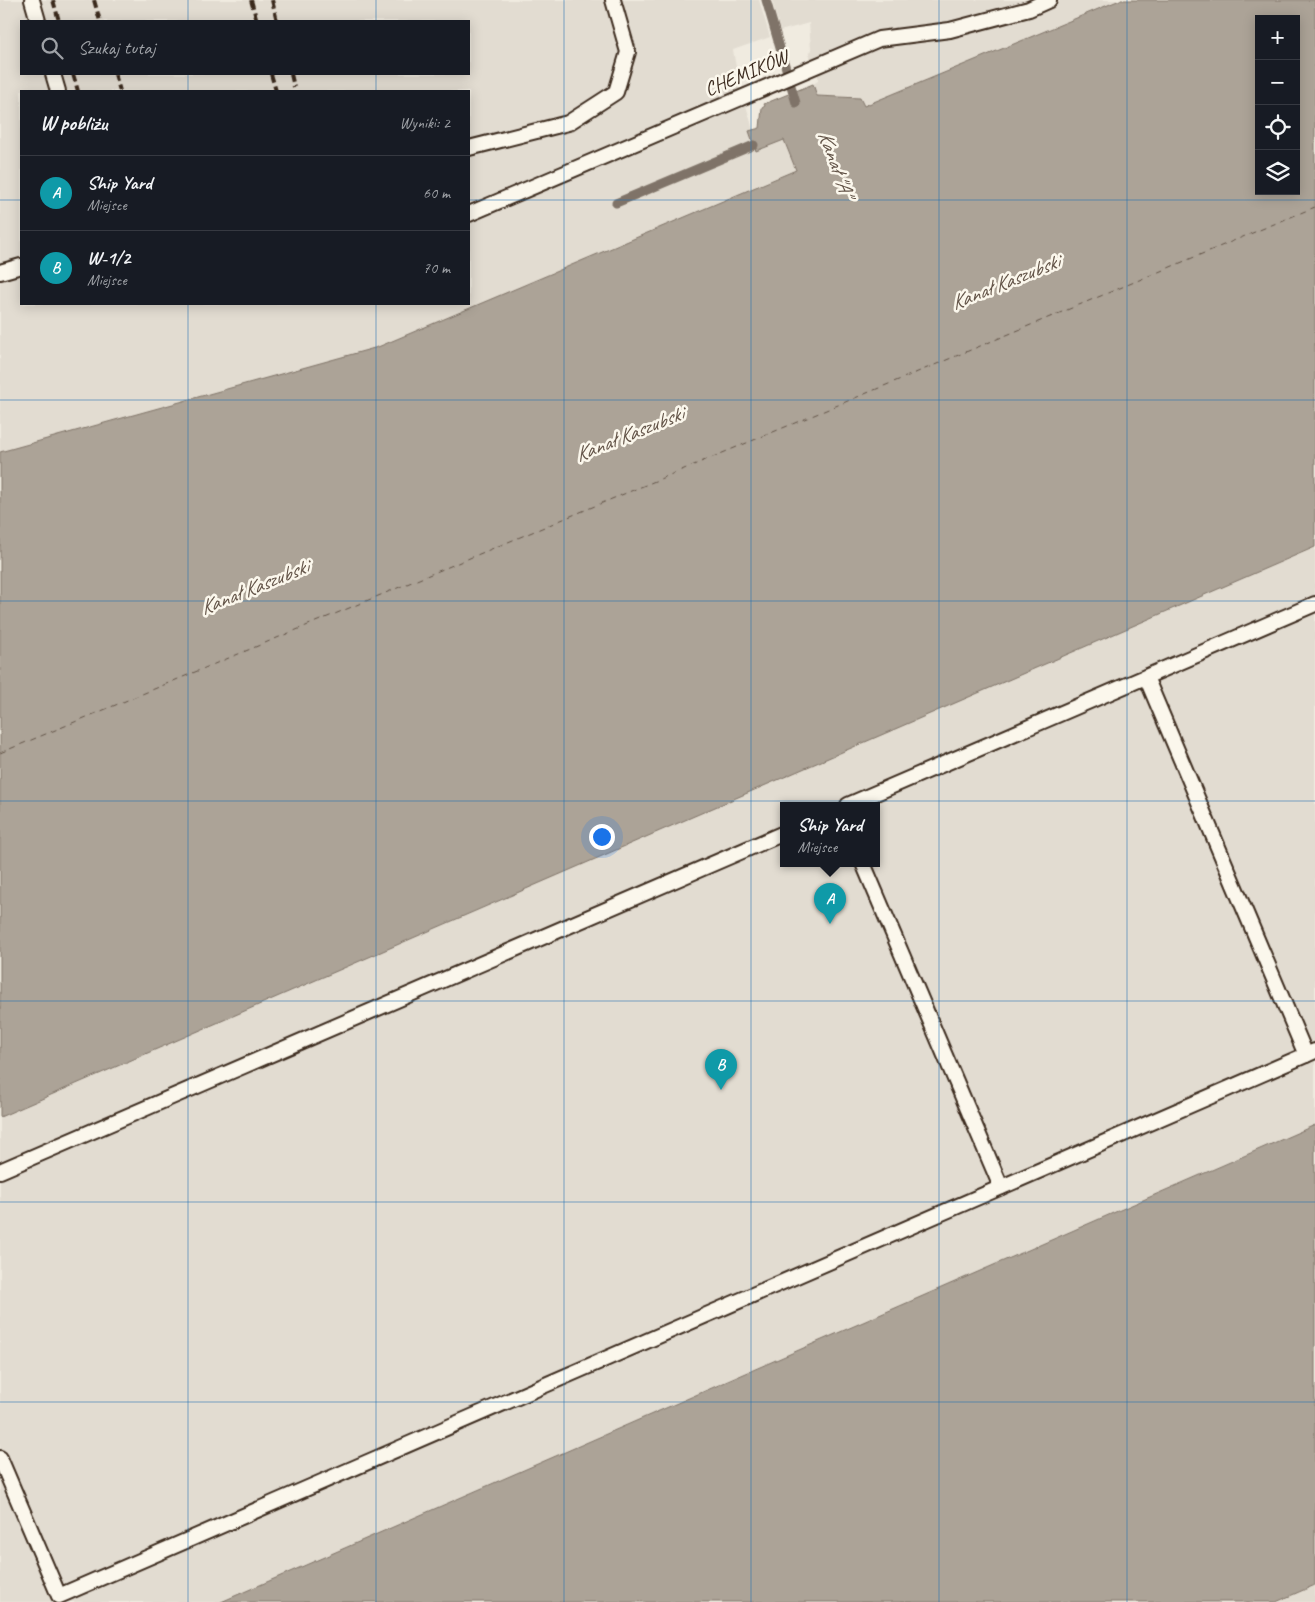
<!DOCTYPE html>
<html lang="pl">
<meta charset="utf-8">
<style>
:root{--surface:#171b24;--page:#20242c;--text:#f1f3f6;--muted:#9ea1a6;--line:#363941;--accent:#2563eb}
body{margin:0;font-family:Caveat,sans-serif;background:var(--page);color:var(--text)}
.controls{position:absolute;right:15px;top:15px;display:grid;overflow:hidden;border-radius:0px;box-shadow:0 2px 12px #0003}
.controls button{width:45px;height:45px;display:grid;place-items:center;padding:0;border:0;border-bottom:1px solid var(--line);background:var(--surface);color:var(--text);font:25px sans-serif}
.you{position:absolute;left:601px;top:836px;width:18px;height:18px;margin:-12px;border:4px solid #fff;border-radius:50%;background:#1a73e8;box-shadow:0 0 0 8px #1a73e833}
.badge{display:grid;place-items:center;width:32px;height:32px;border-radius:50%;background:var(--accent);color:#fff;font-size:16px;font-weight:700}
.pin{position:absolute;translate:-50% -41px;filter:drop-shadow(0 1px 2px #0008)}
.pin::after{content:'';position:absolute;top:26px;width:18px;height:15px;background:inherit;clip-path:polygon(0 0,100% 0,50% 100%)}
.popup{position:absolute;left:780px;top:802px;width:100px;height:65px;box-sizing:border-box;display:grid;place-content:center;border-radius:0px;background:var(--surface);filter:drop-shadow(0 1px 4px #0005);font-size:16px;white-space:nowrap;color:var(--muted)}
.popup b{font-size:19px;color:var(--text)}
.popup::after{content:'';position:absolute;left:50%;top:100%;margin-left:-10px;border:10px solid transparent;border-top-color:var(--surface)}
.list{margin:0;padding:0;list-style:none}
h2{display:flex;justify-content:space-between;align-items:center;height:65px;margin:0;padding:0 20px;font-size:21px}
h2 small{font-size:16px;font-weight:400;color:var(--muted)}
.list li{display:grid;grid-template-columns:32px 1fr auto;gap:15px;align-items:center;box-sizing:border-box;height:75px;padding:0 20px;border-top:1px solid var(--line)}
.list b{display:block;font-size:19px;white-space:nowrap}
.list p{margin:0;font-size:16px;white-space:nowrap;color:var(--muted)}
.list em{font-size:16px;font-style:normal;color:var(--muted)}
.icon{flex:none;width:28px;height:28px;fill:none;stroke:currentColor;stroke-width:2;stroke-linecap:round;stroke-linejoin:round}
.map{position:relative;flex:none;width:1315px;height:1602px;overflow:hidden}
.search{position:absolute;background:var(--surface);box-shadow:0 2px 12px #0003;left:20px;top:20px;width:450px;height:55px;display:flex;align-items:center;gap:12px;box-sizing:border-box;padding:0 18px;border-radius:0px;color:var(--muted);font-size:19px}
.panel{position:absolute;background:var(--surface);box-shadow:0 2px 12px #0003;left:20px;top:90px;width:450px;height:215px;border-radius:0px}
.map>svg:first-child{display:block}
.built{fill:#e2dcd1;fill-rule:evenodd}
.water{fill:#aca397;stroke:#7f7367;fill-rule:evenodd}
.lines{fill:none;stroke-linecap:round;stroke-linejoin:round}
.stream{stroke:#7f7367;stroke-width:9}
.ferry{stroke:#635448;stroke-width:1;stroke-dasharray:6 5;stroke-linecap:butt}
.lane-casing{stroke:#3b2a1e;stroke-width:18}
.lane{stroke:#fbf7ec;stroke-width:14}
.rail{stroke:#3b2a1e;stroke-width:4;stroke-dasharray:8 4;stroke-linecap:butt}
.grid{fill:none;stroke:#1f6fb2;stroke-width:1;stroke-opacity:0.55}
.labels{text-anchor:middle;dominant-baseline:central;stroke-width:5;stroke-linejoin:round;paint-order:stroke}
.street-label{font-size:20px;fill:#3b2a1e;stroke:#fbf7ec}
.water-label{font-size:21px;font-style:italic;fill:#635448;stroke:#fbf7ec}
</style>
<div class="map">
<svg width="1315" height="1602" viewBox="0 0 1315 1602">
<rect width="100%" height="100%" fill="#f0ebe0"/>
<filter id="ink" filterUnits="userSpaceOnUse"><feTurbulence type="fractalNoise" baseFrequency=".02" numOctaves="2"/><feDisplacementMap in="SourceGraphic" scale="10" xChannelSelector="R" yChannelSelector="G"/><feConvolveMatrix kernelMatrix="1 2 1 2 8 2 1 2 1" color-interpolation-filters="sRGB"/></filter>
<g filter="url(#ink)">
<g class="built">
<path d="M0 0H759L770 37 733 50 737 73 753 130 749 132 757 151 784 140 797 170 378 347 0 452ZM21 21H469V74H21ZM21 91H469V304H21Z"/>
<polygon points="772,0 1120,0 864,106 860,98 817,96 813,84 818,81 818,75 809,56 811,49 809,23 780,31"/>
<path d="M1315 547V1125L221 1602H0V1117ZM784 805H876V863H784Z"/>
<polygon points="1315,1585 1315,1602 1276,1602"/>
</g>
<g class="water">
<path d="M1120 0H1315V547L0 1117V452L378 347 796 170 784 140 756 151 749 131 760 128 762 108 765 106 764 104 813 84 817 96 860 98 864 106ZM1259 19H1296V191H1259Z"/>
<polygon points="1315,1125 1315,1585 1276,1602 221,1602"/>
</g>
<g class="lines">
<g class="stream">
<polyline points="766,0 796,103"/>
<polyline points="616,203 754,145"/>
</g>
<polyline class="ferry" points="0,753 1315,207"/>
<defs>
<g id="lane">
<polyline points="32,0 38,21"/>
<polyline points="53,74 58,91"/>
<polyline points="469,148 568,123 616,92 628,52 613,0"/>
<polyline points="469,214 879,39 950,30 1029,9 1049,0"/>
<polyline points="0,272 21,266"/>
<polyline points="1146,677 1306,1055"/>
<polyline points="848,805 1315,604"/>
<polyline points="863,863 1001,1187"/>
<polyline points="0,1171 784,833"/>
<polyline points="0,1458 59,1596 1315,1051"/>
</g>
</defs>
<use href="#lane" class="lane-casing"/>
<use href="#lane" class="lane"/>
<g class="rail">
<polyline points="53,0 59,21"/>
<polyline points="94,0 100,21"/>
<polyline points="251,0 257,21"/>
<polyline points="272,0 277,21"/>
<polyline points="73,74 78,91"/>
<polyline points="115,74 120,91"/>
<polyline points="271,74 276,91"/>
<polyline points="291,74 294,87"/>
</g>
</g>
</g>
<path class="grid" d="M188 0V21M376 0V21M564 0V1602M751 0V1602M939 0V1602M1127 0V1602M188 74V91M376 74V91M0 200H21M469 200H1315M188 304V1602M376 304V1602M0 400H1315M0 601H1315M0 801H1315M0 1001H1315M0 1202H1315M0 1402H1315"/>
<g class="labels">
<g class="street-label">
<text transform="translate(746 73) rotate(-23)">CHEMIKÓW</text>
</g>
<g class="water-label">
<text transform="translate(836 163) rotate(70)">Kanał "A"</text>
<text transform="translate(1005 282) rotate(-22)">Kanał Kaszubski</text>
<text transform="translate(629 434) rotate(-22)">Kanał Kaszubski</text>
<text transform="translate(254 587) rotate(-22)">Kanał Kaszubski</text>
</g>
</g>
</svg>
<div class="controls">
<button>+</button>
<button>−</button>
<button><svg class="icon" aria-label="locate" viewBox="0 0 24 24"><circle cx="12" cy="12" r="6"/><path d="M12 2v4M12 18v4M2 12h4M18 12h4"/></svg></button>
<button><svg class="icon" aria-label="layers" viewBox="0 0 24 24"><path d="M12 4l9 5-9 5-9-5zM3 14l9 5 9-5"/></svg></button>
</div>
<div class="you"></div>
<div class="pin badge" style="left:830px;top:924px;background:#0f9aa8">A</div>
<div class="popup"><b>Ship Yard</b>Miejsce</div>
<div class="pin badge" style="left:721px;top:1090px;background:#0f9aa8">B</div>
<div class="search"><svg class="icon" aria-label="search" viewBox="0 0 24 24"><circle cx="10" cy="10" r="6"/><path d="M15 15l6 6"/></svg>Szukaj tutaj</div>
<section class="panel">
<h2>W pobliżu<small>Wyniki: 2</small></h2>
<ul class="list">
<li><span class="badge" style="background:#0f9aa8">A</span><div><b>Ship Yard</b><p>Miejsce</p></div><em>60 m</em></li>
<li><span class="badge" style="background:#0f9aa8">B</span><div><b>W-1/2</b><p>Miejsce</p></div><em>70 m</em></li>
</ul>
</section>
</div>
